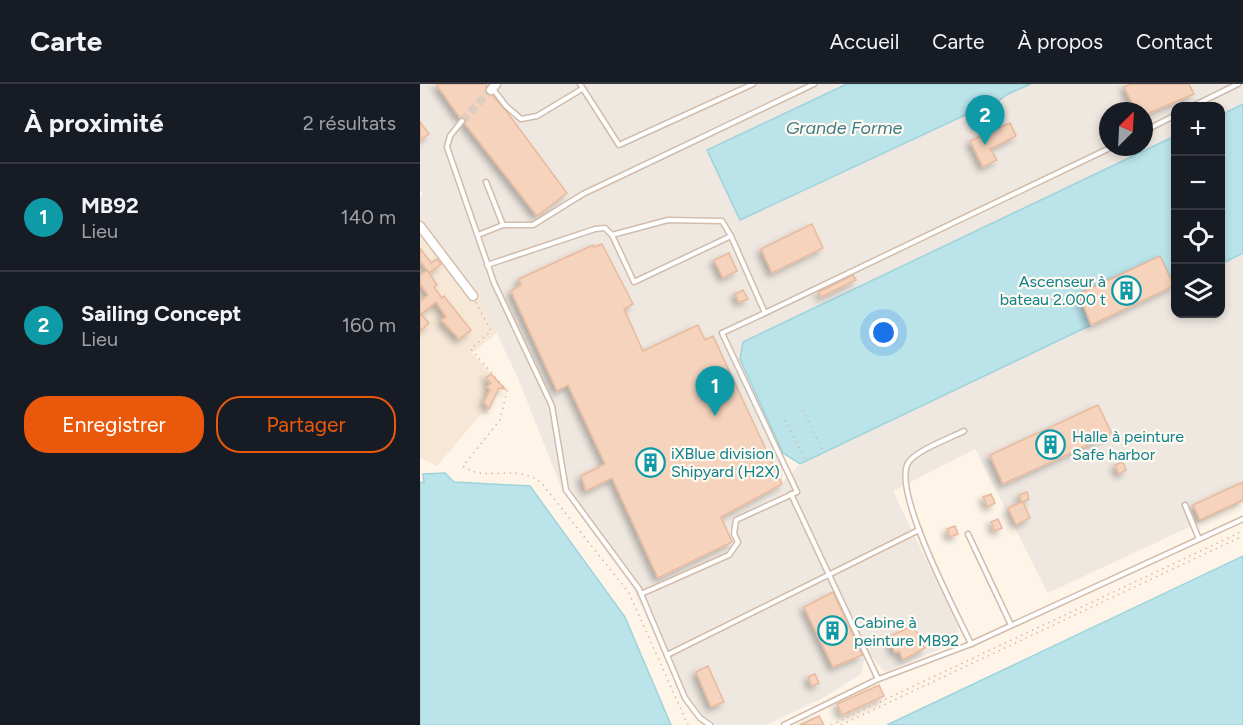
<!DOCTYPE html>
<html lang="fr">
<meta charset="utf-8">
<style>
:root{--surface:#171b24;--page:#20242c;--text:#f1f3f6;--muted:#9ea1a6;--line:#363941;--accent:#ea580c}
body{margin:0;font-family:Figtree,sans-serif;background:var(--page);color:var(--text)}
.controls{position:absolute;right:18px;top:18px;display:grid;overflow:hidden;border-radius:12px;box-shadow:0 3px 9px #0003}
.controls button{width:54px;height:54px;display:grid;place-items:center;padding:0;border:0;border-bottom:2px solid var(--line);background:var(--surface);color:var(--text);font:30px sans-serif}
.compass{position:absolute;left:679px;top:18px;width:54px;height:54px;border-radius:50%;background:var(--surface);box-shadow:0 3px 9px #0003;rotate:24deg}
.you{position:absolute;left:464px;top:249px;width:21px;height:21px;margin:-15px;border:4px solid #fff;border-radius:50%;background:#1a73e8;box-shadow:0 0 0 9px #1a73e833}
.badge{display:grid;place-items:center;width:39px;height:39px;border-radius:50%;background:var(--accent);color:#fff;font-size:20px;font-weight:700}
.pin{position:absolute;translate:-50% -50px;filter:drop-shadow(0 2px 3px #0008)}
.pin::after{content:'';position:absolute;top:32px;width:21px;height:18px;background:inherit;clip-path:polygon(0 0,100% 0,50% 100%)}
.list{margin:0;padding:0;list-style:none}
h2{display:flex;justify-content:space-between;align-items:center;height:78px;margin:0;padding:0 24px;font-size:26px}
h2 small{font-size:20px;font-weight:400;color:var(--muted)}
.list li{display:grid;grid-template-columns:39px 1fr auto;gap:18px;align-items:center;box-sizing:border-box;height:108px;padding:0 24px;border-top:2px solid var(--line)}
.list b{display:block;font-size:22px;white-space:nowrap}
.list p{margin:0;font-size:20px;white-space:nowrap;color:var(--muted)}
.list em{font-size:20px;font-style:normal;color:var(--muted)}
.actions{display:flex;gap:12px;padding:18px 24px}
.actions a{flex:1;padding:14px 0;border:2px solid var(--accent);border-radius:24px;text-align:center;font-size:21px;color:var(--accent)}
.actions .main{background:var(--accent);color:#fff}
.icon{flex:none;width:33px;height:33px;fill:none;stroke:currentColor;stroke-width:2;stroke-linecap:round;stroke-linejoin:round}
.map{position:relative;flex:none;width:823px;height:641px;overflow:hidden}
header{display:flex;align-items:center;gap:36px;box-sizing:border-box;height:84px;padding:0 30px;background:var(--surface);border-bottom:2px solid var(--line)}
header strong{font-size:28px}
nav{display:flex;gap:33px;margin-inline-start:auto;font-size:21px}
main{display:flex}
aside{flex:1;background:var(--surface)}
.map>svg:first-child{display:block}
.residential{fill:#f6e7d6}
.industrial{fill:#efe8e1;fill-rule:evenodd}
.water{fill:#bae3ea;stroke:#9fd3dc;stroke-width:1.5}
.building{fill:#f5d3bd;stroke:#e9b99c;stroke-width:1.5;filter:url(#shadow)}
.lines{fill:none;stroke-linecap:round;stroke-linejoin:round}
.minor-tunnel{stroke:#ddcec0;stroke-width:8;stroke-dasharray:8 4;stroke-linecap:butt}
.service-casing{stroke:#d2bcac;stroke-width:7}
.minor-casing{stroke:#d2bcac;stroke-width:11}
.path{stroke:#dbb6a0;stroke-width:1.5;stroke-dasharray:1.5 4.5;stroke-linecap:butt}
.service{stroke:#fff;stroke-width:4}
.minor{stroke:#fff;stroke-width:8}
.labels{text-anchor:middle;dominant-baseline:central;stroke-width:4.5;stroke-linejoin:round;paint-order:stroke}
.culture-label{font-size:16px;fill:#0d838f;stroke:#fff9f0;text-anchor:start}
.water-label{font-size:18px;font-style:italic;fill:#3e7c88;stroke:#fff9f0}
</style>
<header>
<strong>Carte</strong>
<nav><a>Accueil</a><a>Carte</a><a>À propos</a><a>Contact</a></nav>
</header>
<main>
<aside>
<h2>À proximité<small>2 résultats</small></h2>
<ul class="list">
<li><span class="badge" style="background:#0f9aa8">1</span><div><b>MB92</b><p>Lieu</p></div><em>140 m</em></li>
<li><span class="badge" style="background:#0f9aa8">2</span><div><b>Sailing Concept</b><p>Lieu</p></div><em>160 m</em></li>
</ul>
<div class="actions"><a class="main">Enregistrer</a><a>Partager</a></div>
</aside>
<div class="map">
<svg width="823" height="641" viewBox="0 0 823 641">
<defs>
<filter id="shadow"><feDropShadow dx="-4" dy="4" stdDeviation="3" flood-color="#0004"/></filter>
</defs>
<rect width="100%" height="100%" fill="#fef5e8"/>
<polygon class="residential" points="0,131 57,208 77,249 52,269 85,305 78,304 67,330 61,330 17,382 0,374"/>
<path class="industrial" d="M0 0H823V24L801 35 800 22H756L755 58 365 336 362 398 380 380 755 201 756 230H800L801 180 823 169V418L628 509 555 365 473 407 538 542 537 558 465 588 452 574 444 576 441 590 403 614 346 641H289L270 628 213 504 143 408 97 292 57 208 0 131V114L3 110 0 106ZM688 27H724V63H688Z"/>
<g class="water">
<polygon points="427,0 611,0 588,10 560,30 558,25 320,136 287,66"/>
<polygon points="823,20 823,169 801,180 801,31"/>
<polygon points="755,52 755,201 740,172 659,209 671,241 380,380 363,369 320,275 323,258"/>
<polygon points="25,389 34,398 110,402 205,533 251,641 0,641 0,398 4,399 3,390"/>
<polygon points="823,472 823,641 467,641"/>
</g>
<g class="building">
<polygon points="16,0 66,0 67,10 73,12 87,28 147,109 117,132 45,40 45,34 40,34"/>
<polygon points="710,0 769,0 774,10 724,31 724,27 716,27 704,3"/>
<polygon points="0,38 9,50 0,56"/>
<polygon points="590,39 596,52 570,65 577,76 563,83 550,57"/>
<polygon points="392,140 403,164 352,189 341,165"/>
<polygon points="182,160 213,220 204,225 223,267 278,241 285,256 293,252 362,400 301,433 312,458 238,494 192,394 166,407 161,392 185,380 148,301 137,307 91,207 101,201 99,195 173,161 174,163"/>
<polygon points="0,164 11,179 17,175 21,180 9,189 0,177"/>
<polygon points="309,169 317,187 303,194 294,176"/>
<polygon points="740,172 754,202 671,241 659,210"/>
<polygon points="7,186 17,201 14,203 22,214 24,212 51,246 39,255 21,236 26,233 16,218 1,230 9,239 0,247 0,218 8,211 0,200 0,192"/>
<polygon points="433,191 436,196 401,213 399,208"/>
<polygon points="323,206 328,215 319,218 315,210"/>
<polygon points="71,290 85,305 79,304 69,325 64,318 70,306 67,303 71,299 66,294"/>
<polygon points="678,321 692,350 583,400 570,371"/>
<polygon points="703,378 706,386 699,390 695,381"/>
<polygon points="823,398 823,416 780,436 773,421"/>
<polygon points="607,408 609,415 603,418 610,434 596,441 588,424 602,418 599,411"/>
<polygon points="571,410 575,419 568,423 563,413"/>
<polygon points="578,435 582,444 575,447 571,438"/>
<polygon points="535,442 538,450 530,453 527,445"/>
<polygon points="413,508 442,571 413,583 384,523"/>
<polygon points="493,542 505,564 483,576 479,567 475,569 468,553"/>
<polygon points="288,582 304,618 291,623 276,588"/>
<polygon points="395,590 399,599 392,602 388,593"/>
<polygon points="459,601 464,612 422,631 417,620"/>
<polygon points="399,632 404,641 380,641"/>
</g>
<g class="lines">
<polyline class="minor-tunnel" points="42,37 71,6"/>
<defs>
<g id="service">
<polyline points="160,0 199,61 333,0"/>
<polyline points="73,5 86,22 101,35 117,32 162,5"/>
<polyline points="773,22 818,0"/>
<polyline points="42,37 30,52 27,63 74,199 132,322 146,406 219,505 265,614 280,634 290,641"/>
<polyline points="724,47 756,31"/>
<polyline points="66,98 83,141"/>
<polyline points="58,151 83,141 113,141 163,110 394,0"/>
<polyline points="192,151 248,136 302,137 311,152"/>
<polyline points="67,181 175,145 185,144 192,151 214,198 311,152 345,229 692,63"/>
<path d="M544 347C530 354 495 367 488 379 472 408 536 528 551 560"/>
<polyline points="371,410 458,595"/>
<polyline points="765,421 779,455"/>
<polyline points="548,450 591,541"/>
<polyline points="221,510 309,471 318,458 314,450 316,436 377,408 302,249 345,229"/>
<polyline points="247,571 499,446"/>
<polyline points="364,641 456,596 551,560 823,435"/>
</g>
<g id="minor">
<polyline points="71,6 76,0"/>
<polyline points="0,142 53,212"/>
</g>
</defs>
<use href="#service" class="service-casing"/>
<use href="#minor" class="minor-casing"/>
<g class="path">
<path d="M56 218 71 247 51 265 87 307 80 336 43 382C64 400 100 377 123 401L209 509 268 641"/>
<polyline points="383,326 404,369"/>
<polyline points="365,336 386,377"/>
<polyline points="411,641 823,447"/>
<polyline points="421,641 823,452"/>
</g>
<use href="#service" class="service"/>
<use href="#minor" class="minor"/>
</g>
<defs>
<symbol id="building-ring" viewBox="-11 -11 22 22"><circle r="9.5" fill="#fff9f0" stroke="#0f9aa8" stroke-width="1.5"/><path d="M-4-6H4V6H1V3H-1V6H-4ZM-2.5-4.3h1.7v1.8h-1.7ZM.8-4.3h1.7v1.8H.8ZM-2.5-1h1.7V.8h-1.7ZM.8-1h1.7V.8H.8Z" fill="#0f9aa8"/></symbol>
</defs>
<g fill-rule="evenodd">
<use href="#building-ring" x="690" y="190" width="33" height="33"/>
<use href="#building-ring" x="614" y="344" width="33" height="33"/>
<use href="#building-ring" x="214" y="362" width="33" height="33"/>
<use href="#building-ring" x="396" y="530" width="33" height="33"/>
</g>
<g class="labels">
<g class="culture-label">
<text x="686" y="197" text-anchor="end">Ascenseur à<tspan x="686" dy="18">bateau 2.000 t</tspan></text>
<text x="652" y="352">Halle à peinture<tspan x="652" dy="18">Safe harbor</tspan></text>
<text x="251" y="369">iXBlue division<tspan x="251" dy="18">Shipyard (H2X)</tspan></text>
<text x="434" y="538">Cabine à<tspan x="434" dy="18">peinture MB92</tspan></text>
</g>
<g class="water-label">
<text x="424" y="44">Grande Forme</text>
</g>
</g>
</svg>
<div class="controls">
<button>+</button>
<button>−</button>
<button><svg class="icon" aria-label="locate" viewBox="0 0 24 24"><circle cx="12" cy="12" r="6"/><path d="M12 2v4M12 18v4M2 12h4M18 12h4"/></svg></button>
<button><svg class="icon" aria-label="layers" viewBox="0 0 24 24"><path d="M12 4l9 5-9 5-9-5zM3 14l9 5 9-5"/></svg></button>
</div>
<svg class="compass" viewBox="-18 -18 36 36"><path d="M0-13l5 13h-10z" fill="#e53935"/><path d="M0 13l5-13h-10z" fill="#9ea1a6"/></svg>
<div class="you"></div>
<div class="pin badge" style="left:295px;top:332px;background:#0f9aa8">1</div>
<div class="pin badge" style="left:565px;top:61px;background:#0f9aa8">2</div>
</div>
</main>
